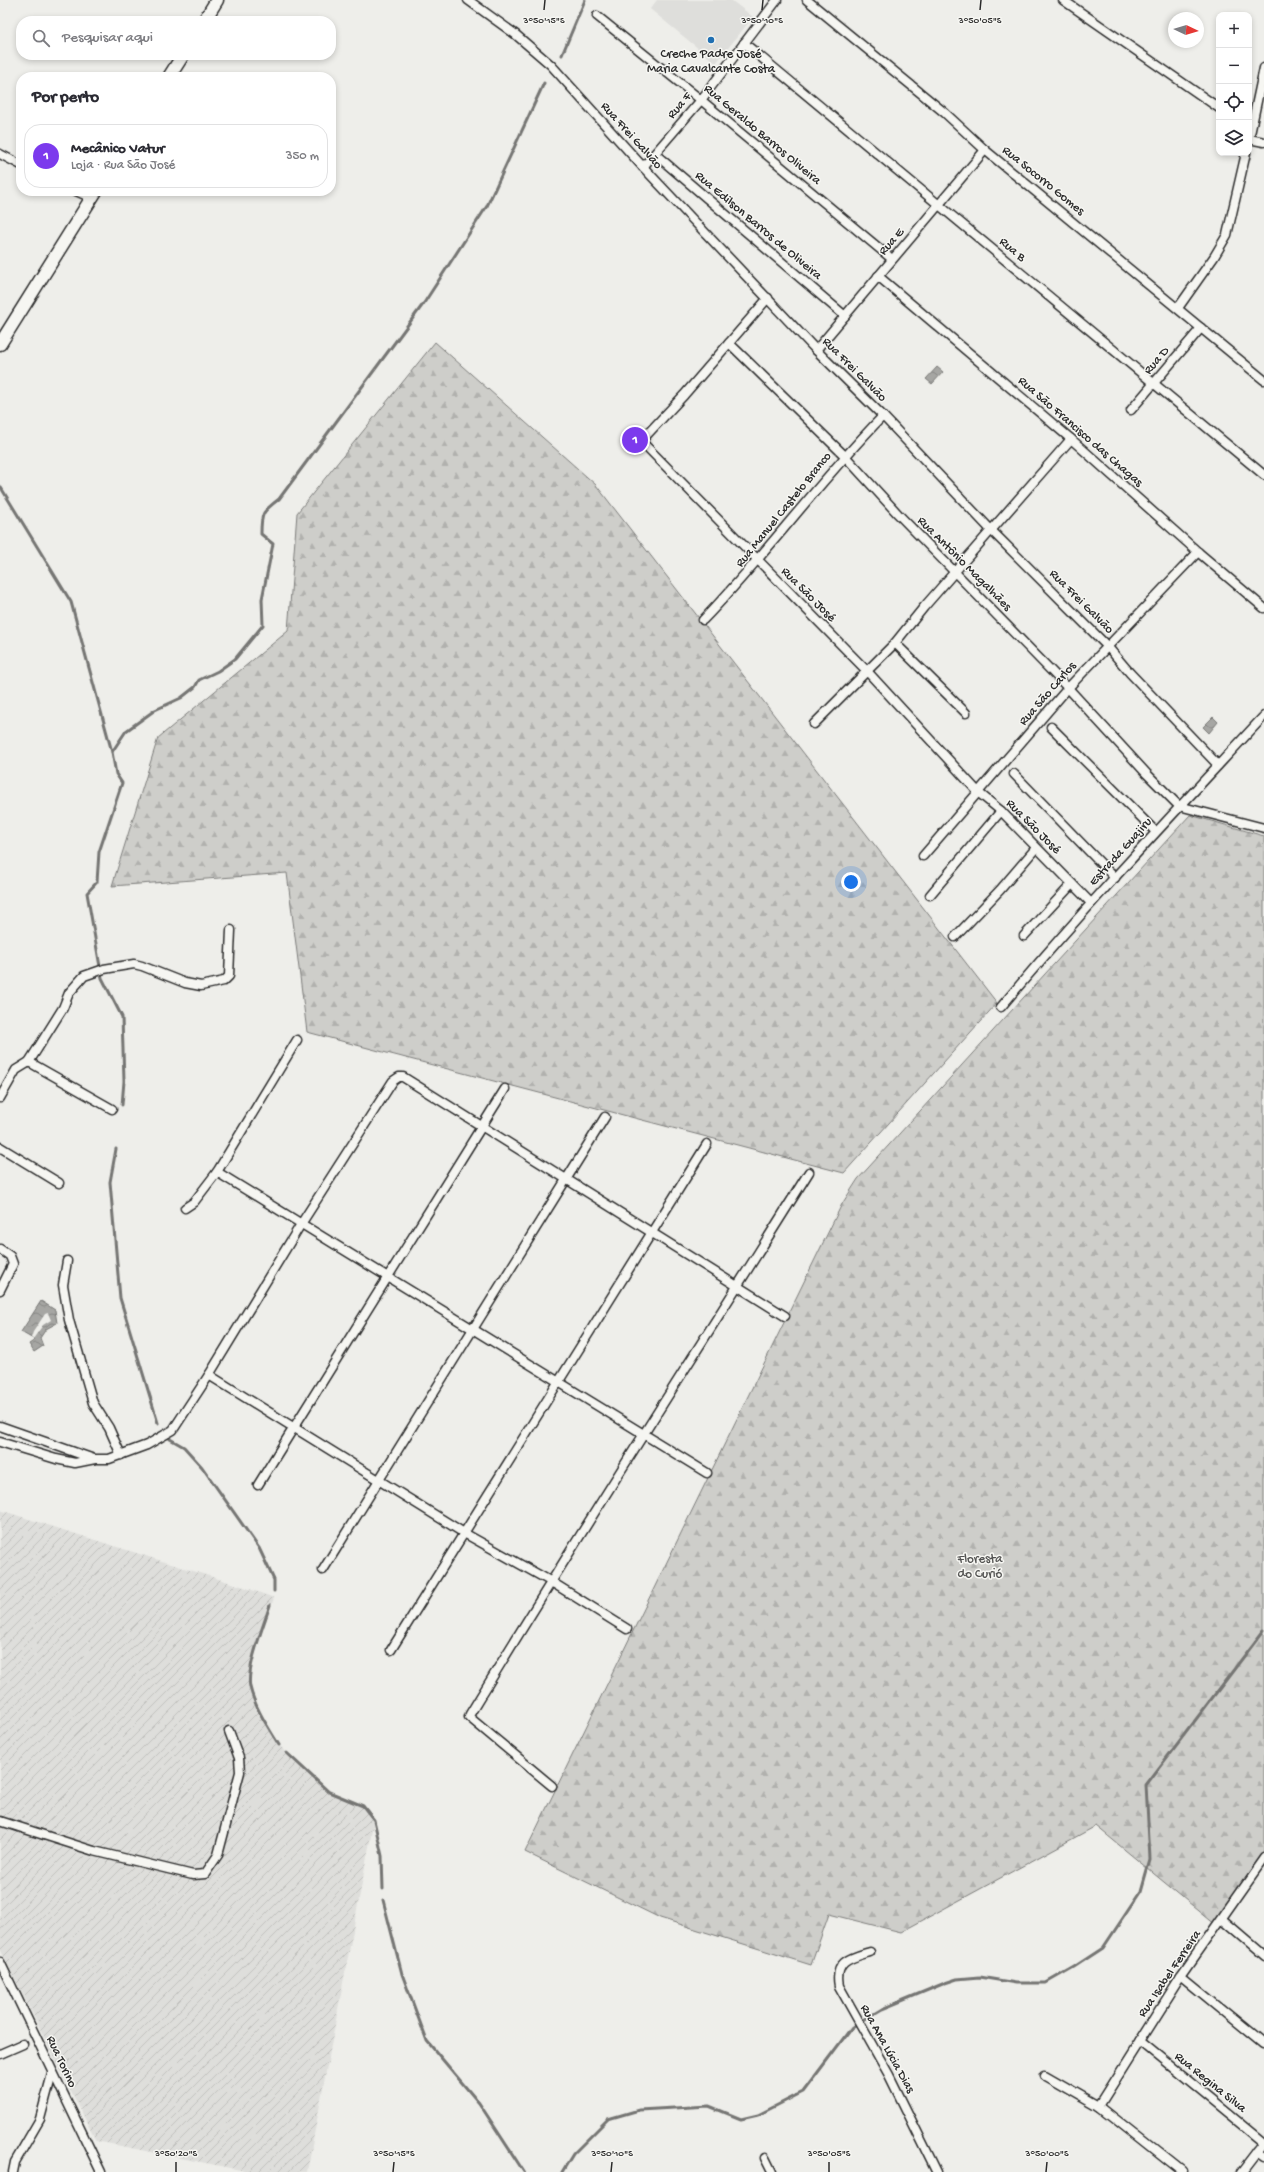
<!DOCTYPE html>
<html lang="pt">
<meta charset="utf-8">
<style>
:root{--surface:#fff;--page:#f7f7f7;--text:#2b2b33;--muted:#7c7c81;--line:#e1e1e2;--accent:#7c3aed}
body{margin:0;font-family:"Gochi Hand",sans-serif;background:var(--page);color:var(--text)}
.controls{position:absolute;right:12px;top:12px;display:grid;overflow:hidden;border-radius:8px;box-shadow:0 2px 6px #0003}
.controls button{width:36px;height:36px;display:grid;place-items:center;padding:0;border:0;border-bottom:1px solid var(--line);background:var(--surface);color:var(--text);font:20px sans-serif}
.compass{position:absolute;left:1168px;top:12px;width:36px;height:36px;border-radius:50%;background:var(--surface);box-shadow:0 2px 6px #0003;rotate:94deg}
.you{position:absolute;left:851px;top:882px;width:14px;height:14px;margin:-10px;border:3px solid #fff;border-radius:50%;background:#1a73e8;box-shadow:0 0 0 6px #1a73e833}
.badge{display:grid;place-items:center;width:26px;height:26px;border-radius:50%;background:var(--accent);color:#fff;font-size:13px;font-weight:700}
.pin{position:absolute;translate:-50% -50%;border:2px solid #fff;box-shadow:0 1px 4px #0006}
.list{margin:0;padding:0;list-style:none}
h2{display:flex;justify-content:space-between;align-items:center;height:52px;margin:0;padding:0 16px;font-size:17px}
h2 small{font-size:13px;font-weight:400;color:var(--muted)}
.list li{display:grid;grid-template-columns:26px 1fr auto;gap:12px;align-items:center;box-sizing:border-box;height:64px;margin:0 8px 8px;padding:0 8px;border:1px solid var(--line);border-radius:16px}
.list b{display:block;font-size:15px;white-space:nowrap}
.list p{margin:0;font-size:13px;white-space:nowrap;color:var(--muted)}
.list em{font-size:13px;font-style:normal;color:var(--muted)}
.icon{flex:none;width:22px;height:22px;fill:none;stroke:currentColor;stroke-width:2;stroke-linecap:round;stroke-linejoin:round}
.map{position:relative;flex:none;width:1264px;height:2172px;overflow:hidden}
.search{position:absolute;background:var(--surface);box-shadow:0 2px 6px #0003;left:16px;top:16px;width:320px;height:44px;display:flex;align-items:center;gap:10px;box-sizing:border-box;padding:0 14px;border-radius:16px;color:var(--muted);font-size:15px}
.panel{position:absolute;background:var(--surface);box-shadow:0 2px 6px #0003;left:16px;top:72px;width:320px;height:124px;border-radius:16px}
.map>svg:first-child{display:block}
.built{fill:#dededb}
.industrial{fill:url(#industrial-furrows)}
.forest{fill:url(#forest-firs);stroke:#7c7c7a}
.water{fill:url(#water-waves);stroke:#757573}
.pier{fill:#eeeeea}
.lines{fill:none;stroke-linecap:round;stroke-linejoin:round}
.stream{stroke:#757573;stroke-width:3}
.street-casing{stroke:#2b2b2b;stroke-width:11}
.secondary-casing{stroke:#2b2b2b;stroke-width:15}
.street{stroke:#f6f6f2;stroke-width:8}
.secondary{stroke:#f6f6f2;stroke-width:12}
.ticks{fill:none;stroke:#2b2b2b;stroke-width:1.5}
.poi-dot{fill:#1f6fb2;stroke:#f6f6f2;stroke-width:1.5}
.labels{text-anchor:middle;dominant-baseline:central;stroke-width:3;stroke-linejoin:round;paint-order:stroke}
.poi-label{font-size:13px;fill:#2b2b2b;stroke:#f6f6f2}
.street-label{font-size:13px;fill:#2b2b2b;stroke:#f6f6f2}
.park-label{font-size:13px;fill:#545453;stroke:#f6f6f2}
.ticks-label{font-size:10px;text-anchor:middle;fill:#2b2b2b;stroke:#f6f6f2;stroke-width:3;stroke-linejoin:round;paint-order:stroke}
</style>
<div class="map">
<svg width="1264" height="2172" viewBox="0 0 1264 2172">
<defs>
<pattern id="industrial-furrows" width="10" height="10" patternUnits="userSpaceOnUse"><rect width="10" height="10" fill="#dededb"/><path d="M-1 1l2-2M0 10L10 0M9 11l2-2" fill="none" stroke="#bfbfbc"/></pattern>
<pattern id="forest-firs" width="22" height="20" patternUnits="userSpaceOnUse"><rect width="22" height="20" fill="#cececa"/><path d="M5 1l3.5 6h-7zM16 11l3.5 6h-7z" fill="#b1b1ae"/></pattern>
<pattern id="water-waves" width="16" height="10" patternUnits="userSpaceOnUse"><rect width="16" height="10" fill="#a6a6a3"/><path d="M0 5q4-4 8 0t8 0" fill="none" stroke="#878785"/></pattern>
</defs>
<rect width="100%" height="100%" fill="#eeeeea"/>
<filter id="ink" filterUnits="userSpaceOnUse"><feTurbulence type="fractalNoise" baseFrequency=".025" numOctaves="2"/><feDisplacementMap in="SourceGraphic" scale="8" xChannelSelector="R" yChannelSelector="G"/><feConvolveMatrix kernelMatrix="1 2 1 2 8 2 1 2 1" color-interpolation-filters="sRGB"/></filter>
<g filter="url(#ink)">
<polygon class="built" points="657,0 731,0 753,17 716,63 650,9"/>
<polygon class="industrial" points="0,1510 244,1587 274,1598 258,1643 250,1671 250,1686 259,1711 279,1745 328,1792 363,1806 374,1820 307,2172 250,2172 96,2141 0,1949"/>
<g class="forest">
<polygon points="435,342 596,485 997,1003 844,1173 307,1032 287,873 112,886 158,738 288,631 297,513"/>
<polygon points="1190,815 1264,836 1264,1863 1216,1925 1096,1826 901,1932 829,1914 811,1965 660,1918 525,1852 842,1204 858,1179"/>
</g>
<g class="water">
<polygon points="937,367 943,372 932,384 926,379"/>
<polygon points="1213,717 1218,722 1209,733 1203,727"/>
<polygon points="41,1301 55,1310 57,1323 46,1329 40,1338 43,1346 34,1352 29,1344 35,1340 21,1332"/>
</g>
<polygon class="pier" points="48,1313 51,1320 43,1325 33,1339 31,1338 33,1332 45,1314"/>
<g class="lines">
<g class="stream">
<polyline points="562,55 585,0"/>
<polyline points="0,486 71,602 112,752 116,774 122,783 99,852 97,882 87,893 102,978 122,1017 124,1081 122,1105"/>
<path d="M112 752 126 731 155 710 181 698 195 687 199 680 218 671 235 659 263 625 262 599 273 544 261 534C261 513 262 512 279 499L424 303 487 206 544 83"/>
<polyline points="116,1149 110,1182 120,1298 158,1423"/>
<polyline points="170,1439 184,1447 202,1467 259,1548 274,1580 274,1591"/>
<path d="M270 1605C264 1624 246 1669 250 1687 255 1708 268 1727 279 1745"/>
<polyline points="287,1753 329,1792 363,1806 374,1820 382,1856 383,1889"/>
<polyline points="383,1900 402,1974 427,2041 479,2103 524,2172"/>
<polyline points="562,2172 573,2154 608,2119 639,2110 709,2106 741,2119 758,2115 803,2092 852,2027 882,2009 945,1983 957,1979 980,1977 1016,1983 1046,1983 1074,1967 1103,1948 1141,1891 1150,1859 1146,1785 1264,1630"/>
</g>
<defs>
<g id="street">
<polyline points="468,0 515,34 551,65 643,167 816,350 883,416 991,530 1107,646 1130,673 1218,765"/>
<polyline points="807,0 945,113 985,150 1264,380"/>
<polyline points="1063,0 1219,108"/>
<polyline points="597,16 701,100 892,259"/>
<polyline points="744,43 1264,475"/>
<polyline points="1249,139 1264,68"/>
<polyline points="1249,139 1264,142"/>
<polyline points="0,154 21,165"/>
<polyline points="655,154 845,316"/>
<polyline points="643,167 701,100 777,0"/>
<polyline points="76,191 92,198"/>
<polyline points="878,276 1071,439 1198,552 1264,608"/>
<polyline points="768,298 684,395 641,441 866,670 979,793 1001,811 1091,903"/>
<polyline points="1178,308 1214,257 1227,235 1246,153"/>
<polyline points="729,343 844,455 898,514 1068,688 1147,774 1179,806 1264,828"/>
<polyline points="816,350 985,150"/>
<polyline points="1131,410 1201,328"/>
<path d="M703 620C766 555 819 481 883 416"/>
<polyline points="895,643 966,713"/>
<polyline points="814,724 895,643 924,607 1071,439"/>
<polyline points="1051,727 1155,831"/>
<polyline points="1014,774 1115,878"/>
<polyline points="923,856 1068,688 1198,552"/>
<polyline points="930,895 1001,811"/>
<polyline points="1024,936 1072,884"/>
<polyline points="955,937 1000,890 1036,848"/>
<path d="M1001 1007C1085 907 1175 812 1264 716"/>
<polyline points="29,1062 112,1109"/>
<polyline points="0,1098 16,1070 29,1062 36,1051 63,1008 69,993 84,976 104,969 134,964 142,966 185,983 201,986 224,981 229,976 231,930"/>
<polyline points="0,1147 59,1183"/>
<polyline points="217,1172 707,1473"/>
<polyline points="185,1208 194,1202 217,1172 297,1040"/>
<polyline points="0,1249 10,1256 13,1264 0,1290"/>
<polyline points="67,1261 63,1285 69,1320 93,1403 109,1428 121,1455"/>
<polyline points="209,1375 464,1533 550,1581 627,1629"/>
<polyline points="0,1426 94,1459"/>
<polyline points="0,1442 56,1459 75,1463 95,1459 109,1459 147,1445 173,1430 209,1375 301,1224 393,1081 399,1077 403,1077 785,1316"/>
<polyline points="258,1485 505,1089"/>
<polyline points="323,1570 605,1117"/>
<polyline points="391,1650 707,1144"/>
<path d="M552 1786 469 1717 470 1714C580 1532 696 1353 809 1172"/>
<polyline points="0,1821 94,1851 193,1875 205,1874 218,1855 240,1772 239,1758 229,1731"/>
<polyline points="1222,1919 1264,1955"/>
<path d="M870 1952C850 1958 834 1961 839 1986L889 2075 937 2172"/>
<polyline points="0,1962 101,2172"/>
<polyline points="1181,1976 1264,2044"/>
<polyline points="1140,2041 1264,2143"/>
<polyline points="0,2054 23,2044"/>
<polyline points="1045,2075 1099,2106 1182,2172"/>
<polyline points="1099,2106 1181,1976 1264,1858"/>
<polyline points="1257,2151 1264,2156"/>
<polyline points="765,2158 772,2172"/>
<polyline points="13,2172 15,2162 40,2119 52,2074"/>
<polyline points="1241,2172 1264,2142"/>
</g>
<g id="secondary">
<polyline points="204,21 217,0"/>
<polyline points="169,77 183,55"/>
<polyline points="0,344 96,191"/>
</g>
</defs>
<use href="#street" class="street-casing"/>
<use href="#secondary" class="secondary-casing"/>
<use href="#street" class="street"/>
<use href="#secondary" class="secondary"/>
</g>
</g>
<path class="ticks" d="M544 10 545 0M762 10 763 0M980 10 981 0M176 2172V2162M393 2172 394 2162M611 2172 612 2162M829 2172V2162M1046 2172 1047 2162"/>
<circle class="poi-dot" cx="711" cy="40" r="4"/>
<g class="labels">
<g class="poi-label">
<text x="711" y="54">Creche Padre José<tspan x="711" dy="15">Maria Cavalcante Costa</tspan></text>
</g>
<g class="street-label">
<text transform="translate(680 106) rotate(-50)">Rua F</text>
<text transform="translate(762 135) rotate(40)">Rua Geraldo Barros Oliveira</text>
<text transform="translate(631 136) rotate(48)">Rua Frei Galvão</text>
<text transform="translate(1043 181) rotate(39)">Rua Socorro Gomes</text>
<text transform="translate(758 226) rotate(40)">Rua Edilson Barros de Oliveira</text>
<text transform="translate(892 242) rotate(-49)">Rua E</text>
<text transform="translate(1012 250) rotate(40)">Rua B</text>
<text transform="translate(1157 361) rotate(-50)">Rua D</text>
<text transform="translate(854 370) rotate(45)">Rua Frei Galvão</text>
<text transform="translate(1080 432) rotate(41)">Rua São Francisco das Chagas</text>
<text transform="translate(784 510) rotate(-51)">Rua Manuel Castelo Branco</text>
<text transform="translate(964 564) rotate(45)">Rua Antônio Magalhães</text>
<text transform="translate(808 595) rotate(45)">Rua São José</text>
<text transform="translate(1081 602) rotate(45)">Rua Frei Galvão</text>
<text transform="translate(1048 694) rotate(-49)">Rua São Carlos</text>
<text transform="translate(1033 827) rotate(45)">Rua São José</text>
<text transform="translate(1121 852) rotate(-48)">Estrada Guajiru</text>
<text transform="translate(1170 1974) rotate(-56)">Rua Isabel Ferreira</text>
<text transform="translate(887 2049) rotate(61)">Rua Ana Lúcia Dias</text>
<text transform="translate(61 2062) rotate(65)">Rua Torino</text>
<text transform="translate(1210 2083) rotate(39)">Rua Regina Silva</text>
</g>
<g class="park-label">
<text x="980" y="1559">Floresta<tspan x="980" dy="15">do Curió</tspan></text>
</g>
</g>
<g class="ticks-label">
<text x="544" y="23">3°50'15"S</text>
<text x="762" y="23">3°50'10"S</text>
<text x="980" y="23">3°50'05"S</text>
<text x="176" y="2156">3°50'20"S</text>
<text x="394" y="2156">3°50'15"S</text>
<text x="612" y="2156">3°50'10"S</text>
<text x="829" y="2156">3°50'05"S</text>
<text x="1047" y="2156">3°50'00"S</text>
</g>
</svg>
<div class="controls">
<button>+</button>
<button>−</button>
<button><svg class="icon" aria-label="locate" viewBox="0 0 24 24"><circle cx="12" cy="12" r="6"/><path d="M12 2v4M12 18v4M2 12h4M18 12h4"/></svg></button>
<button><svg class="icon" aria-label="layers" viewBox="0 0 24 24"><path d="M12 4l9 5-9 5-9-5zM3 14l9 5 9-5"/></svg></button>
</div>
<svg class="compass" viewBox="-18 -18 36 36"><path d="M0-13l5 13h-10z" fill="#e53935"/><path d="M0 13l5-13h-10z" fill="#7c7c81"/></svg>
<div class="you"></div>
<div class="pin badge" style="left:635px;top:440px">1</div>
<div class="search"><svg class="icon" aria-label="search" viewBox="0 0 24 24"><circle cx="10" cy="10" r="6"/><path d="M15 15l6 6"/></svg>Pesquisar aqui</div>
<section class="panel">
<h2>Por perto<small></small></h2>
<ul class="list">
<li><span class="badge">1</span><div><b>Mecânico Vatur</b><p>Loja · Rua São José</p></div><em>350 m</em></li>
</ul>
</section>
</div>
